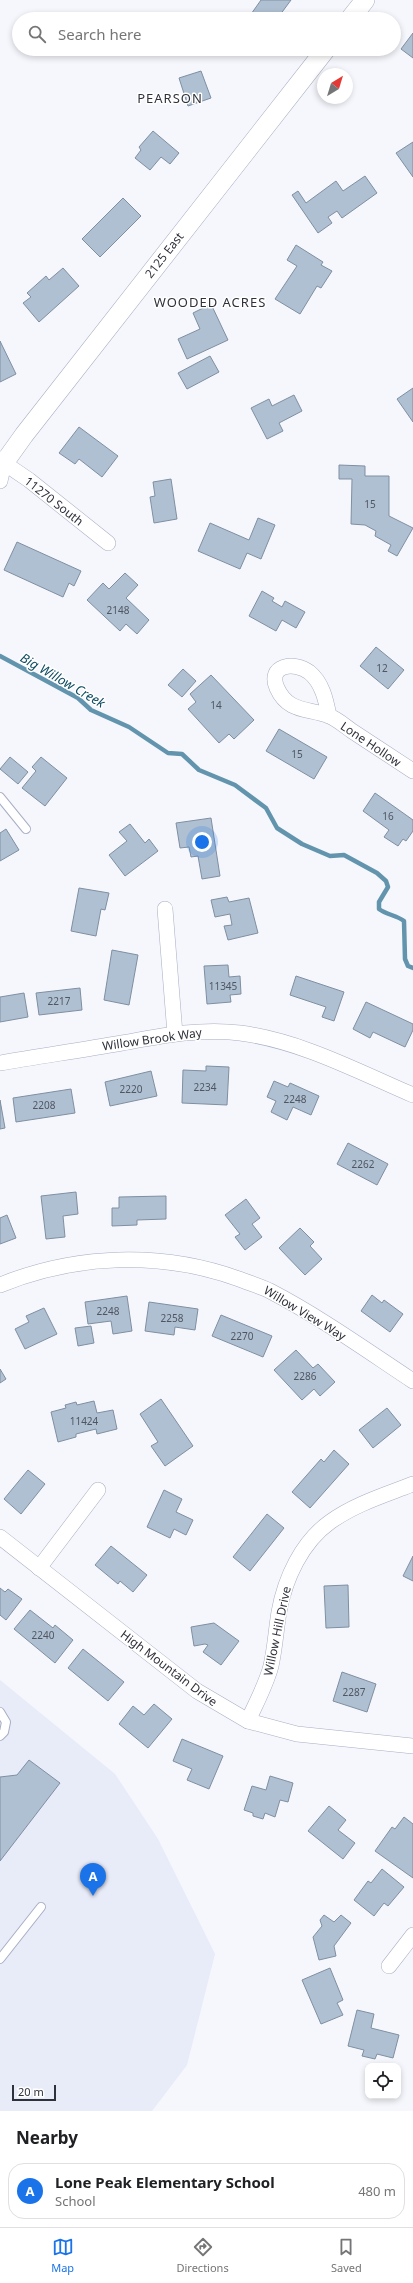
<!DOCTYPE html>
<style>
:root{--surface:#fff;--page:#f6f6f6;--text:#202124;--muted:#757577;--line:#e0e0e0;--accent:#1a73e8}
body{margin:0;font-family:"Noto Sans",sans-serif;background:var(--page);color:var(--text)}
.controls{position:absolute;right:12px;bottom:12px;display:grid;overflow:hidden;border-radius:8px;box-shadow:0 2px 6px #0003}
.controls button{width:36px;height:36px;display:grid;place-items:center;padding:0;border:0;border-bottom:1px solid var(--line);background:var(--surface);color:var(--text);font:20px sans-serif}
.compass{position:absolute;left:317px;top:68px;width:36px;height:36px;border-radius:50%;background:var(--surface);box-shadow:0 2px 6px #0003;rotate:38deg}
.scale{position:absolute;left:12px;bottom:10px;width:44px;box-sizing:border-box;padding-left:4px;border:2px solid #30323b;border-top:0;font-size:11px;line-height:14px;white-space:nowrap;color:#30323b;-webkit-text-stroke:3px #fff;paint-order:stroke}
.you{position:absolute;left:202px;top:842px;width:14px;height:14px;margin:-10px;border:3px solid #fff;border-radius:50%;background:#1a73e8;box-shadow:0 0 0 6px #1a73e833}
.badge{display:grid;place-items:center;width:26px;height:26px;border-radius:50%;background:var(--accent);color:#fff;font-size:13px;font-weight:700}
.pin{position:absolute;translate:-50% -33px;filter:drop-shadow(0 1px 2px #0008)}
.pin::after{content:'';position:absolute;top:21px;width:14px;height:12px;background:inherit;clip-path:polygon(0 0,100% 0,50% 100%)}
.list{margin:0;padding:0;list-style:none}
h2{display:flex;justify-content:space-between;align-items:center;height:52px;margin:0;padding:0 16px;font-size:17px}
h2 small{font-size:13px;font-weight:400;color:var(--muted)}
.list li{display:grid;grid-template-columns:26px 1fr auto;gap:12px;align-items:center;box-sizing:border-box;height:56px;margin:0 8px 8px;padding:0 8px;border:1px solid var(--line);border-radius:16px}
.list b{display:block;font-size:15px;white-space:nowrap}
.list p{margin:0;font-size:13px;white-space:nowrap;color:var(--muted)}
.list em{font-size:13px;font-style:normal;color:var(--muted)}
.icon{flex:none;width:22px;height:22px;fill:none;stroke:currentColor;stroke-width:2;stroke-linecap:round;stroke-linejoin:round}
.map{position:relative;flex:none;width:413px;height:2111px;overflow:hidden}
.search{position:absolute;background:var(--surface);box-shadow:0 2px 6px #0003;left:12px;right:12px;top:12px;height:44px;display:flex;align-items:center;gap:10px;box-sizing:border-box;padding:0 14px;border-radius:22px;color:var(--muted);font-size:15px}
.sheet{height:116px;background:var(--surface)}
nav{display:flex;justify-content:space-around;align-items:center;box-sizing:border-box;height:56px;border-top:1px solid var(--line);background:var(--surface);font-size:11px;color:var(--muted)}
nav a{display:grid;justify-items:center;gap:2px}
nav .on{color:var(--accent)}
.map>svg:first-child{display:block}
.built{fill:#e8ebf8}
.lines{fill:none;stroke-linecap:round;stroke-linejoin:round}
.stream{stroke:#6295ad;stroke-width:4.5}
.building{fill:#afc0d3;stroke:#7f8fa1}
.service-casing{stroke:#a8aec4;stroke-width:10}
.minor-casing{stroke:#a8aec4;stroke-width:16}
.tertiary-casing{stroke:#a8aec4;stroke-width:20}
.service{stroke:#fff;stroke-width:8}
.minor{stroke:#fff;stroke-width:15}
.tertiary{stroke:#fff;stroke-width:19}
.labels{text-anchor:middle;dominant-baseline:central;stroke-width:3;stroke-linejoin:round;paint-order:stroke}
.number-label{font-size:10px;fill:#505661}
.street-label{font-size:12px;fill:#30323b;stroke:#fff}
.neighbourhood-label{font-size:13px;letter-spacing:1px;fill:#30323b;stroke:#fff}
.water-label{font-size:13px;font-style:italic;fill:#0d4b61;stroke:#fff}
</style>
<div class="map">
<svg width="413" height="2111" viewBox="0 0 413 2111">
<rect width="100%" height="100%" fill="#f6f7fc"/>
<polygon class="built" points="0,1680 115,1774 158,1839 215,1954 187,2065 152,2111 0,2111"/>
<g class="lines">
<path class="stream" d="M0 656 78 698 91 710 129 727 168 753 182 754 199 770 235 785 266 808 277 828 302 844 330 856 344 855 377 873 386 881 388 887 379 902V909C387 915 396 915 404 921L405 959 408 966 413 968"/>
</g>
<g class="building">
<polygon points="261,0 291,0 277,19 252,19 249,17"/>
<polygon points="413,33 413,58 401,49"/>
<polygon points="201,71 211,98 188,106 179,78"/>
<polygon points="153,131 179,153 170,164 161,157 150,170 135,158 141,150 139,147"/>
<polygon points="413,142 413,177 396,153"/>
<polygon points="365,176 377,193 342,218 337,211 328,217 332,223 318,233 292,195 298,191 306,203 336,181 343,191"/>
<polygon points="123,198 141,216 100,257 82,239"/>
<polygon points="296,245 323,262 321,265 332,271 321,288 317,286 300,314 275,299 297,266 287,260"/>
<polygon points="63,268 79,286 39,322 23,303 31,297 27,293 46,276 49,280"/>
<polygon points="211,304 228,340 187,359 178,339 200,329 193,313"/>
<polygon points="0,341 16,374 0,382"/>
<polygon points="210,356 219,372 187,389 178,373"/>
<polygon points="413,388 413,422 397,399"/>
<polygon points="294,395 302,411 279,423 283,431 267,439 251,408 269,399 272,406"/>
<polygon points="79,427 118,456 102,477 79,459 75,464 59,453"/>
<polygon points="339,465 365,466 365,476 389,476 389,516 413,528 397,556 388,551 391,545 375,536 376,531 365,525 351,524 352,479 339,479"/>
<polygon points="171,479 177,519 154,523 150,497 155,496 153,482"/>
<polygon points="258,518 275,525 261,559 247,553 240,569 198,551 210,523 249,540"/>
<polygon points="17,542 81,571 74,586 69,583 63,597 4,570"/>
<polygon points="125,573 138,585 126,598 149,620 137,634 126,624 120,631 87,600 103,583 109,589"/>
<polygon points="262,591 274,598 272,601 282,607 285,601 305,612 296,628 282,620 276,631 249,616"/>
<polygon points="376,647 404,670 388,689 360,666"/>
<polygon points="183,669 196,681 182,697 168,685"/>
<polygon points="211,675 254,720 234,739 229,734 219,743 188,709 196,702 190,694"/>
<polygon points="279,729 327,757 314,779 266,751"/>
<polygon points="10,757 28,772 18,784 0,769"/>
<polygon points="41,757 67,778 45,806 22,788 36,771 32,767"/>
<polygon points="375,793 413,820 413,831 406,841 403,839 398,846 384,837 389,830 363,811"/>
<polygon points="211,818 220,876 202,879 198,856 191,857 189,847 180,848 176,823"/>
<polygon points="130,824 145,843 149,839 158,851 125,876 109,855 127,841 119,832"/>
<polygon points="6,829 19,850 0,861 0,833"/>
<polygon points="79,888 109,893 105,910 101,909 96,936 71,931"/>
<polygon points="227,897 229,902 249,898 258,933 228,940 224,926 232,925 230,914 215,917 211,900"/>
<polygon points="112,950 138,955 129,1005 104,1000"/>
<polygon points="228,965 229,977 240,976 241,994 230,995 231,1002 207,1004 204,966"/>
<polygon points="296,976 344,992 334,1021 322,1017 326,1007 290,995"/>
<polygon points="80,988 82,1010 39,1015 36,993"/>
<polygon points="24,993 28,1017 0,1022 0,997"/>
<polygon points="366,1002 413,1024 413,1030 405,1047 373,1032 370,1038 353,1029"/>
<polygon points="206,1066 229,1067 227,1105 182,1103 183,1070 206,1071"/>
<polygon points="151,1071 157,1096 110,1106 105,1082"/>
<polygon points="274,1081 288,1087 290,1083 319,1096 311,1115 293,1107 287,1120 271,1112 276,1101 267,1097"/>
<polygon points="71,1089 75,1113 16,1122 13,1098"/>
<polygon points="0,1100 5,1128 0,1129"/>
<polygon points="348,1143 388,1164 377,1185 337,1164"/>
<polygon points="76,1192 78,1214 63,1216 65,1237 46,1239 41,1196"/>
<polygon points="166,1196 166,1219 137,1220 137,1225 112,1226 112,1208 119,1208 119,1197"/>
<polygon points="246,1199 260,1218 252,1224 262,1237 245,1250 235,1237 240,1234 225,1215"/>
<polygon points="7,1215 16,1238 0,1244 0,1218"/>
<polygon points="300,1228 314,1242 310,1246 322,1259 305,1275 279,1248"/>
<polygon points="372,1295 382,1303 384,1300 403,1314 390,1332 361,1311"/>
<polygon points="127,1296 132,1331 113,1334 111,1321 88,1324 85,1302"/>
<polygon points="149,1302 198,1309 195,1330 175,1327 174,1335 145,1331"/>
<polygon points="44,1308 57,1334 25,1349 15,1329 29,1322 26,1316"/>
<polygon points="221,1315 272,1336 263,1357 212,1336"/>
<polygon points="91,1326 94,1343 78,1346 75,1328"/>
<polygon points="296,1350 313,1368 318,1364 335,1382 320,1396 314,1389 302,1400 274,1370"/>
<polygon points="0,1369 6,1379 0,1383"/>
<polygon points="161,1399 193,1446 165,1466 151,1446 158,1442 140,1414"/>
<polygon points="94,1401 97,1413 113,1410 117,1429 97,1434 96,1429 76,1434 76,1437 58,1442 51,1412 66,1408 65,1405 76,1402 77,1405"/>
<polygon points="387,1408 401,1425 373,1448 359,1430"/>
<polygon points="334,1450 349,1464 310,1508 292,1492 321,1459 324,1462"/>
<polygon points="28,1470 45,1484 21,1514 4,1499"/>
<polygon points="164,1490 182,1499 176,1512 193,1520 186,1535 174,1529 170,1538 147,1527"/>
<polygon points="267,1514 284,1528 250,1571 233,1557"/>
<polygon points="111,1546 147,1575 133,1592 120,1581 118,1584 95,1565"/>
<polygon points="413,1556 413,1581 403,1576"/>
<polygon points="348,1585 349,1627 326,1628 324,1586"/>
<polygon points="0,1588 5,1592 8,1589 22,1599 6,1620 0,1615"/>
<polygon points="30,1610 53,1628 55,1625 73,1640 55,1663 14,1629"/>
<polygon points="214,1623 239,1641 221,1665 203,1652 208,1645 205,1644 194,1646 191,1627"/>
<polygon points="83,1649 124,1682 108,1701 68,1668"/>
<polygon points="342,1672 376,1684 367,1712 333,1701"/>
<polygon points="154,1704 172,1719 148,1748 119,1724 133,1706 144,1715"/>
<polygon points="182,1739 223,1756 209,1789 187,1780 192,1769 173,1761"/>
<polygon points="29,1760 60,1783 0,1861 0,1777 17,1775"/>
<polygon points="270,1776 293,1783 288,1802 280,1800 275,1817 265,1813 263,1819 253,1816 253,1813 244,1810 252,1786 266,1790"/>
<polygon points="329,1806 346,1820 338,1830 355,1843 343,1859 308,1831"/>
<polygon points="404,1817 413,1824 413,1878 375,1851 392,1827 395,1829"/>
<polygon points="382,1869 404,1887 388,1906 384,1903 374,1916 354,1900 368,1881 371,1883"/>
<polygon points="324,1915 334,1922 341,1915 351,1923 334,1946 336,1956 319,1960 313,1937 322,1926 320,1920"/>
<polygon points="330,1968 343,2000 337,2003 343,2015 321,2024 302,1980"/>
<polygon points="357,2010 374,2014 371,2028 399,2035 393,2058 377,2054 375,2059 362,2056 364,2050 348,2046"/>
</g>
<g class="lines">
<defs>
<g id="service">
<polyline points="0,797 26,829"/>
<polyline points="0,1712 6,1722 4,1732 0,1736"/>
<polyline points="0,1959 41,1907"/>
</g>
<g id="minor">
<polyline points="0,481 4,463 29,480 108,543"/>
<path d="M329 716C326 700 322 682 309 672 294 661 267 665 277 688 288 713 309 708 329 716 337 719 345 726 352 731 372 744 393 758 413 771"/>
<polyline points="165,909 175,1034"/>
<path d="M0 1063C41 1056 82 1050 122 1043 161 1036 200 1028 240 1033 301 1041 357 1071 413 1095"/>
<path d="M0 1285C76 1254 162 1251 239 1279 249 1283 260 1286 270 1291 320 1317 366 1350 413 1381"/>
<polyline points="0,1537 197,1691 248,1721 297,1734 413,1746"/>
<polyline points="39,1568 98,1490"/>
<path d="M248 1721C256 1703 266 1685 271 1666 275 1648 276 1630 279 1612 285 1578 302 1542 330 1522 355 1504 385 1495 413 1484"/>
<polyline points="389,1966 413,1935"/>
</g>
<g id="tertiary">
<polyline points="350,19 365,0"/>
<polyline points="0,461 4,463 24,435 326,49"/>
</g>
</defs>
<use href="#service" class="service-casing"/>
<use href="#minor" class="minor-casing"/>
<use href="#tertiary" class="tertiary-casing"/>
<use href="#service" class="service"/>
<use href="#minor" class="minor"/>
<use href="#tertiary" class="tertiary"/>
</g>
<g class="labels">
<g class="number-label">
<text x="370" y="504">15</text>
<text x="118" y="610">2148</text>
<text x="382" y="668">12</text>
<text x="216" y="705">14</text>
<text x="297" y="754">15</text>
<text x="388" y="816">16</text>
<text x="223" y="986">11345</text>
<text x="59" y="1001">2217</text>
<text x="205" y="1087">2234</text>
<text x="131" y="1089">2220</text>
<text x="295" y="1099">2248</text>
<text x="44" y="1105">2208</text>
<text x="363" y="1164">2262</text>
<text x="108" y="1311">2248</text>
<text x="172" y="1318">2258</text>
<text x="242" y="1336">2270</text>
<text x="305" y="1376">2286</text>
<text x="84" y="1421">11424</text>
<text x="43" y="1635">2240</text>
<text x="354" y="1692">2287</text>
</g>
<g class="street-label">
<text transform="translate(164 255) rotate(-52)">2125 East</text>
<text transform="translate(54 501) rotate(38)">11270 South</text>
<text transform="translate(371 744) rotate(34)">Lone Hollow</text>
<text transform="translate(152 1039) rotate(-8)">Willow Brook Way</text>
<text transform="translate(305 1313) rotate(31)">Willow View Way</text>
<text transform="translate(277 1631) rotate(-78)">Willow Hill Drive</text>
<text transform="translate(169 1668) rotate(37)">High Mountain Drive</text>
</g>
<g class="neighbourhood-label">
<text x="170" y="98">PEARSON</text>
<text x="210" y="302">WOODED ACRES</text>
</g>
<g class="water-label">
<text transform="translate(63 680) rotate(30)">Big Willow Creek</text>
</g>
</g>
</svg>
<div class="controls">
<button><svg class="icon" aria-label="locate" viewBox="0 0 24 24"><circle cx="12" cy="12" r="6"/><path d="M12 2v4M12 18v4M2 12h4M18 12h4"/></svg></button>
</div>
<svg class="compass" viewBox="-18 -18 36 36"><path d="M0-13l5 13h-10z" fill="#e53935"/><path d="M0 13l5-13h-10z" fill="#757577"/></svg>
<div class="scale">20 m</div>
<div class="you"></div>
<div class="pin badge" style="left:93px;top:1896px">A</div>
<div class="search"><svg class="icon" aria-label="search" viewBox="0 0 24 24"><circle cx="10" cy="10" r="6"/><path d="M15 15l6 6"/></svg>Search here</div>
</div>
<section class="sheet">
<h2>Nearby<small></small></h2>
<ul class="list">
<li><span class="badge">A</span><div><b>Lone Peak Elementary School</b><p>School</p></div><em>480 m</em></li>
</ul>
</section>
<nav>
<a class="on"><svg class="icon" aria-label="map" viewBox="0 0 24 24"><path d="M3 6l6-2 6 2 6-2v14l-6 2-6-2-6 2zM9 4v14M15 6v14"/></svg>Map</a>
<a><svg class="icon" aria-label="directions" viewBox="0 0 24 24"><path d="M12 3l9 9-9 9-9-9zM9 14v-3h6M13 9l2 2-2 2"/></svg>Directions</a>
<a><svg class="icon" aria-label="saved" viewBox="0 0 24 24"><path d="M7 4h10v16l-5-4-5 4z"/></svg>Saved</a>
</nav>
